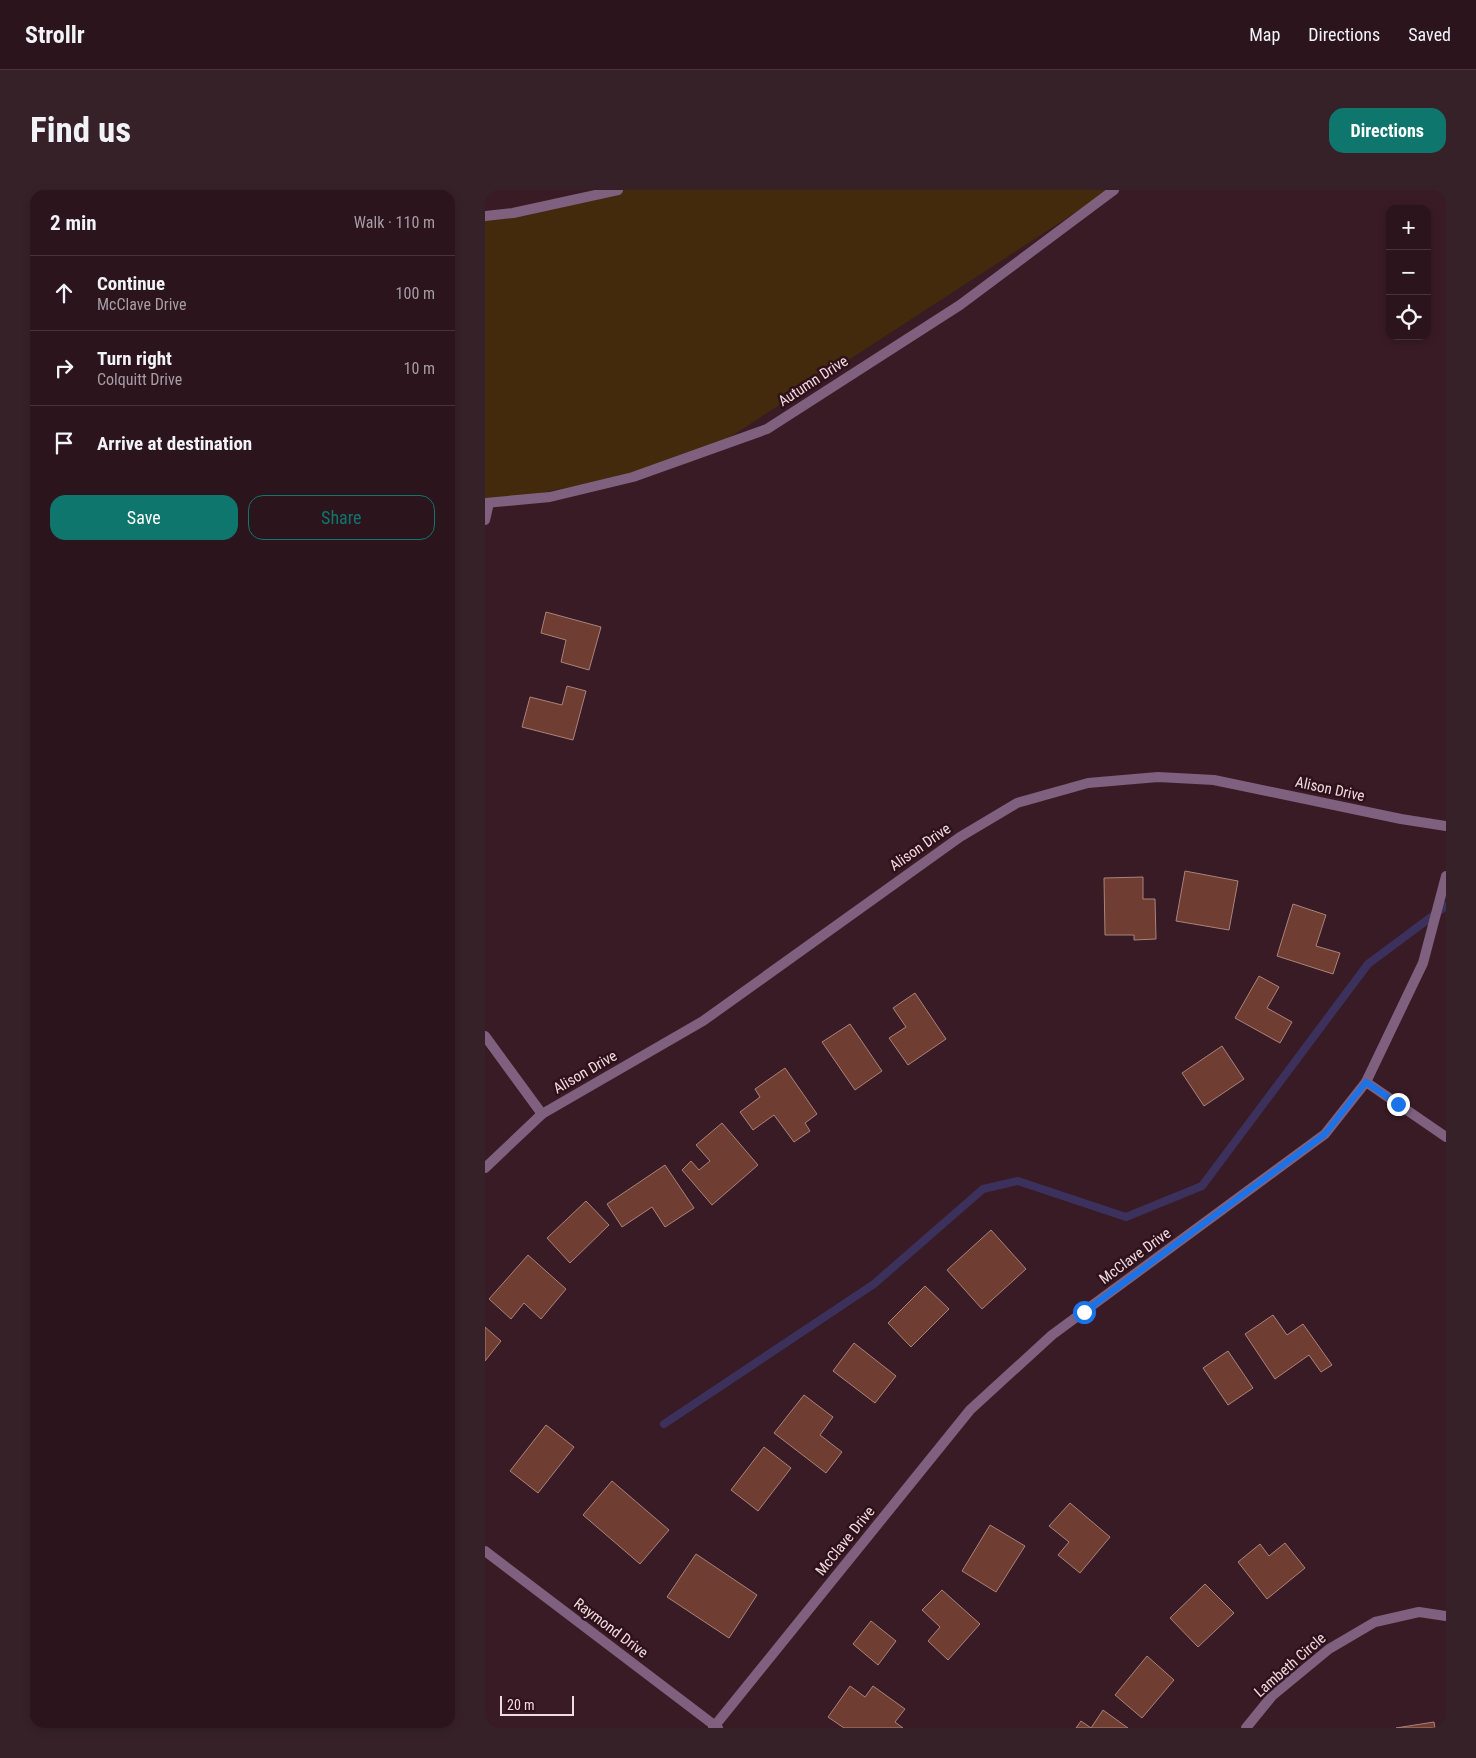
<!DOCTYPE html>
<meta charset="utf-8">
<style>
:root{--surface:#2b141c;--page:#372129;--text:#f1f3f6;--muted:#a69ea3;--line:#47333b;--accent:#0f766e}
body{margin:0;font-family:"Roboto Condensed",sans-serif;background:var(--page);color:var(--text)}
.controls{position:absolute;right:15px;top:15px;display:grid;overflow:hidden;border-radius:10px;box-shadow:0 2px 8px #0003}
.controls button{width:45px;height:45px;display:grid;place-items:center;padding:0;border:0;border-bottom:1px solid var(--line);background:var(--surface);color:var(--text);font:25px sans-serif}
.scale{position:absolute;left:15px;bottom:12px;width:74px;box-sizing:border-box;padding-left:5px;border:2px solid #f0dbe0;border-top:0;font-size:14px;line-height:18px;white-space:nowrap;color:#f0dbe0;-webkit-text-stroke:4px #2e111b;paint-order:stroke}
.stop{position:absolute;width:15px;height:15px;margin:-11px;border:4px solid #1a73e8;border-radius:50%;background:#fff}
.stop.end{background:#1a73e8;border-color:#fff;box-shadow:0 1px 5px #0008}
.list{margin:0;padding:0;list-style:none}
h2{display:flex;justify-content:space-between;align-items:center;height:65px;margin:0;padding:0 20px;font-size:21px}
h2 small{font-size:16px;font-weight:400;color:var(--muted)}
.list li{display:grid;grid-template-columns:32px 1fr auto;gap:15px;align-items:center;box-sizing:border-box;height:75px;padding:0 20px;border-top:1px solid var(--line)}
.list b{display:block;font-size:19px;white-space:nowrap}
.list p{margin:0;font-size:16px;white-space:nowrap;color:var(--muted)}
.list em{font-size:16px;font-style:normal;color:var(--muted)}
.actions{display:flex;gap:10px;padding:15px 20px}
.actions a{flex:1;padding:11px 0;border:1px solid var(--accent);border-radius:15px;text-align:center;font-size:18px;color:var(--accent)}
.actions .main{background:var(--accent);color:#fff}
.icon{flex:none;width:28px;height:28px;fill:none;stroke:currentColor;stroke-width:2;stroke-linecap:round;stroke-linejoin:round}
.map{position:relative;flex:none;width:961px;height:1538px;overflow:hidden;border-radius:15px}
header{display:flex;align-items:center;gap:30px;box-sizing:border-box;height:70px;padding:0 25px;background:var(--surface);border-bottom:1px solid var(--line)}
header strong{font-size:24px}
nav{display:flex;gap:28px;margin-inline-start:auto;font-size:18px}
.intro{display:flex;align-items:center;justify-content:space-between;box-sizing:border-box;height:120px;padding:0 30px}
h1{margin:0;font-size:35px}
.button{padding:12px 22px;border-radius:15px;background:var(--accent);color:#fff;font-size:18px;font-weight:700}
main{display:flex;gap:30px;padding:0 30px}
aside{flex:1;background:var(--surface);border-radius:15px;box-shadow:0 2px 8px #0003}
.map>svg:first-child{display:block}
.green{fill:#432a0c}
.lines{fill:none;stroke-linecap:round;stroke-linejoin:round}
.stream{stroke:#3b315c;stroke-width:8}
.building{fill:#703d32;stroke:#a9837b}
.street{stroke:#7f607e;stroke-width:10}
.route{stroke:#1a73e8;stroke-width:6}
.labels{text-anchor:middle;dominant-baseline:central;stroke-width:5;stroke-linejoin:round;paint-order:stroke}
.street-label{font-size:15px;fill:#f0dbe0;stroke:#2e111b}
</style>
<header>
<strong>Strollr</strong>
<nav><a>Map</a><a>Directions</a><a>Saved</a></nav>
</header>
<div class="intro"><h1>Find us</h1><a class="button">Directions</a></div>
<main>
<aside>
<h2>2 min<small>Walk · 110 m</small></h2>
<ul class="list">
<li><svg class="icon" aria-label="ahead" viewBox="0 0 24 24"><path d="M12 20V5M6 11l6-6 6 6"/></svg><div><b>Continue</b><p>McClave Drive</p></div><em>100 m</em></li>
<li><svg class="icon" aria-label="right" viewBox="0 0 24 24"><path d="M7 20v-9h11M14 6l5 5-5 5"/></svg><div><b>Turn right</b><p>Colquitt Drive</p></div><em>10 m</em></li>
<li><svg class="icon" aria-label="arrive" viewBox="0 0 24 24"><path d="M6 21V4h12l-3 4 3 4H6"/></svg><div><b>Arrive at destination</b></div></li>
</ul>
<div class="actions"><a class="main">Save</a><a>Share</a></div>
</aside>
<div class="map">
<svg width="961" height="1538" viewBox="0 0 961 1538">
<rect width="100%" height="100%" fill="#391b25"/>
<polygon class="green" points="125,0 625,0 205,273 0,314 0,26"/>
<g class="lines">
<polyline class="stream" points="179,1234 389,1094 498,999 533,991 641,1027 717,996 883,774 961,716"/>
</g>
<g class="building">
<polygon points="61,422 116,437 104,480 76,472 81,450 56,443"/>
<polygon points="82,496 101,501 88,550 37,537 45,507 77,515"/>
<polygon points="700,681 753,691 744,740 691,731"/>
<polygon points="658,687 658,709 670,709 671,749 649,750 649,745 620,745 619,688"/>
<polygon points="808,714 841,725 831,756 855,763 848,784 792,766"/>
<polygon points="774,786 794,797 782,818 807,832 795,853 750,828"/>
<polygon points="430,803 461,849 423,875 404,848 421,837 408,818"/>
<polygon points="365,834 397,881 370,900 337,852"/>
<polygon points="737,856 759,889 719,916 697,883"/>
<polygon points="300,878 332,924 320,933 325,941 309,952 289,925 268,940 255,922 275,907 270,899"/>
<polygon points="237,933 273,975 227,1015 197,980 206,971 214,980 225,971 211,955"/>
<polygon points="180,975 209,1018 180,1037 167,1017 137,1037 122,1014"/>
<polygon points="101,1011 124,1035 85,1073 62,1048"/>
<polygon points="506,1040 541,1079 497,1119 462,1080"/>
<polygon points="43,1065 81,1099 56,1129 39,1113 26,1129 4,1109"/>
<polygon points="440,1096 464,1119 426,1157 403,1133"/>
<polygon points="788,1125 802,1145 818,1134 847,1175 836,1182 824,1165 790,1189 760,1144"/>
<polygon points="0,1137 16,1151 0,1171"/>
<polygon points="369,1153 411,1186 390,1213 348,1181"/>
<polygon points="743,1161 768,1198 743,1215 718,1178"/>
<polygon points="319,1205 348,1227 335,1245 357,1262 341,1283 289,1243"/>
<polygon points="61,1235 89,1257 53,1303 25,1281"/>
<polygon points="279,1257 306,1278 273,1321 246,1300"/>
<polygon points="127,1291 184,1340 155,1374 98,1325"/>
<polygon points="585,1313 625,1347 595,1383 573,1365 584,1352 564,1336"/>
<polygon points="505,1335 540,1356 511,1402 477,1381"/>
<polygon points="800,1353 820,1378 782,1409 753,1372 775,1354 784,1366"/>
<polygon points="211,1364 272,1405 244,1448 182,1407"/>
<polygon points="720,1394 749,1423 713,1457 685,1428"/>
<polygon points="457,1400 495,1434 463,1470 443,1451 455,1437 437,1420"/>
<polygon points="386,1431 411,1451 393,1475 368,1454"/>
<polygon points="662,1466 689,1490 657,1528 630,1505"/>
<polygon points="365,1496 380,1507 388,1496 420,1519 410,1532 418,1538 359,1538 343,1527"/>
<polygon points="618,1520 643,1538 591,1538 596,1531 606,1538"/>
<polygon points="949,1532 950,1538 911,1538"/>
</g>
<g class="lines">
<g class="street">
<polyline points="0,26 28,23 133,0"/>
<polyline points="0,313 65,307 148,287 282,239 475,115 629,0"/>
<polyline points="0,330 4,313"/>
<polyline points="0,846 57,924"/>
<polyline points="881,892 961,947"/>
<polyline points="0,978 57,924 218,831 475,647 532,613 603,593 673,587 729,590 916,629 961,636"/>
<polyline points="0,1361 233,1538"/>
<polyline points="228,1538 485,1220 567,1145 840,944 881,892 938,773 961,686"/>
<polyline points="761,1538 787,1506 844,1459 890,1432 934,1422 961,1426"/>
</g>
</g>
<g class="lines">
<polyline class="route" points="599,1122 840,944 881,892 913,914"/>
</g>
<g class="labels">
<g class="street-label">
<text transform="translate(328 191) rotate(-33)">Autumn Drive</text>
<text transform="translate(845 599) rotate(12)">Alison Drive</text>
<text transform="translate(435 657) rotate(-35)">Alison Drive</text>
<text transform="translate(100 882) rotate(-30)">Alison Drive</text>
<text transform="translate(650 1066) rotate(-36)">McClave Drive</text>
<text transform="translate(360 1351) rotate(-51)">McClave Drive</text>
<text transform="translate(126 1438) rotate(37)">Raymond Drive</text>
<text transform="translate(805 1475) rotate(-41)">Lambeth Circle</text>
</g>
</g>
</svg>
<div class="controls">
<button>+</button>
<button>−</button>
<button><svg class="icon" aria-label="locate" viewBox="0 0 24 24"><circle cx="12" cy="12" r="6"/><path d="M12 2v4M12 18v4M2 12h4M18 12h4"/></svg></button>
</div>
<div class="scale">20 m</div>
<div class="stop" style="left:599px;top:1122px"></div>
<div class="stop end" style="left:913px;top:914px"></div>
</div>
</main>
